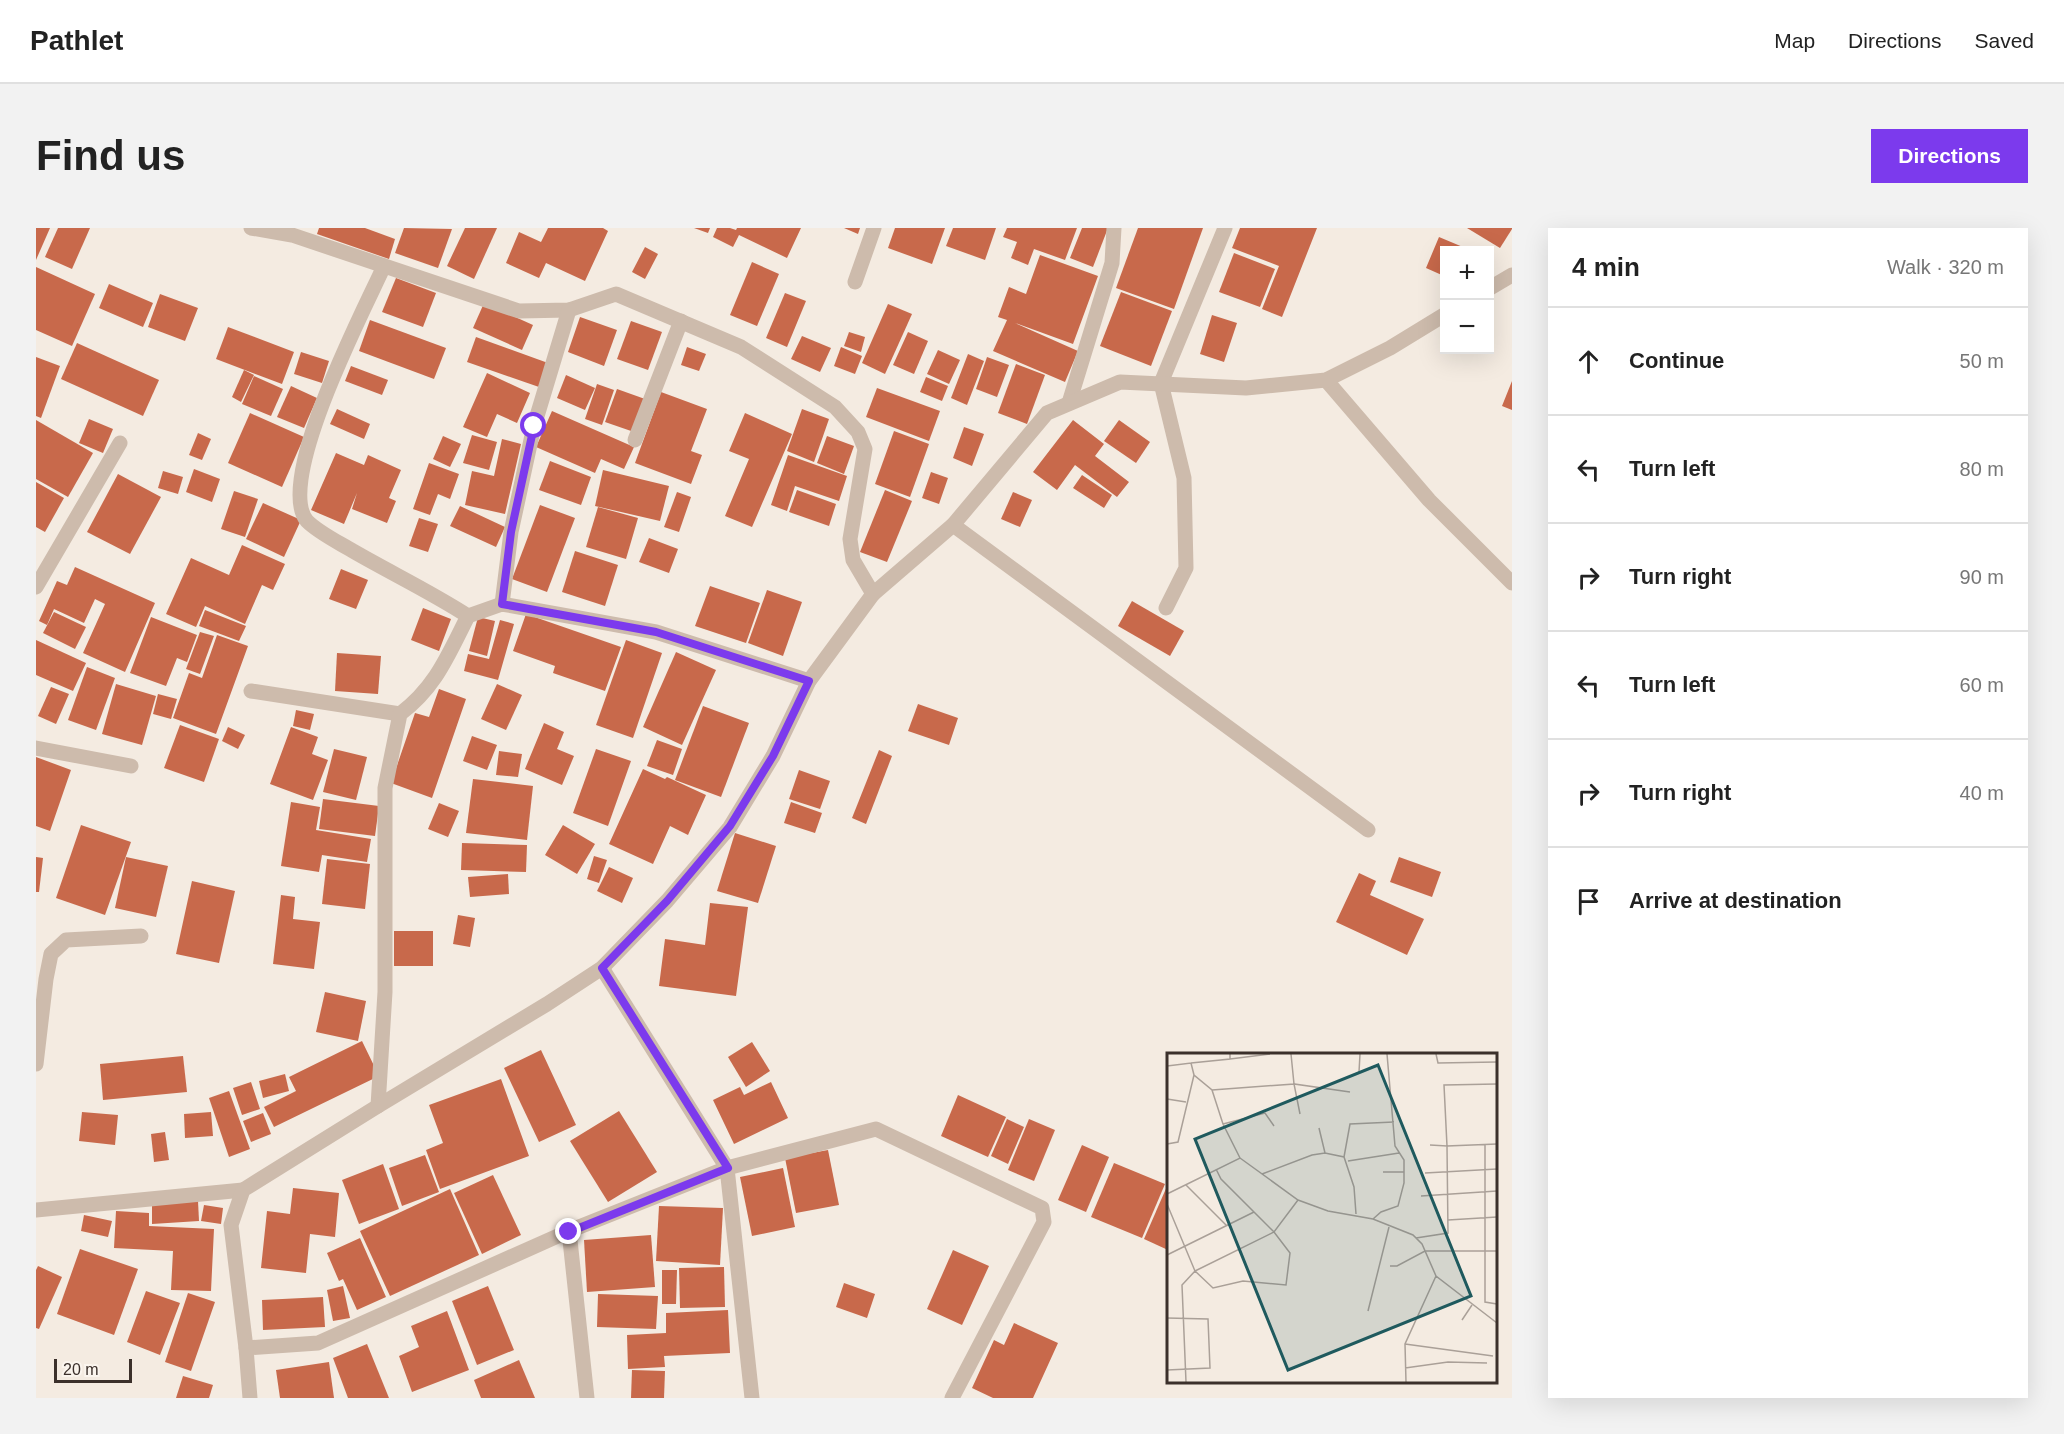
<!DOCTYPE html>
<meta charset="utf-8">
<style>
:root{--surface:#fff;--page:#f2f2f2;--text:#222;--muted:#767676;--line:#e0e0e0;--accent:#7c3aed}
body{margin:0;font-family:Helvetica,sans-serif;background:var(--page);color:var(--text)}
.controls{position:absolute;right:18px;top:18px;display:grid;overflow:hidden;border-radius:0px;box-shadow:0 6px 24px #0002}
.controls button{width:54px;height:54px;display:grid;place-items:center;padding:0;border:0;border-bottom:2px solid var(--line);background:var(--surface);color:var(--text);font:30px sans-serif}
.scale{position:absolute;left:18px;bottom:15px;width:78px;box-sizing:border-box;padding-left:6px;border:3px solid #3b302b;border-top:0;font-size:16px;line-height:21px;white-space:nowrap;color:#3b302b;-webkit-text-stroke:4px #fbf5ee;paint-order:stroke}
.stop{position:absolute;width:18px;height:18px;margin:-14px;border:4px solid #7c3aed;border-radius:50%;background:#fff}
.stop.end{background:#7c3aed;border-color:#fff;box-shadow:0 2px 6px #0008}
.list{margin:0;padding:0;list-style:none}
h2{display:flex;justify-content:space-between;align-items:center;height:78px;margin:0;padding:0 24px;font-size:26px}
h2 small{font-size:20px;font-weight:400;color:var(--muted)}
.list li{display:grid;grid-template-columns:39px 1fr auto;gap:18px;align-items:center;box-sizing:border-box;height:108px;padding:0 24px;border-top:2px solid var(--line)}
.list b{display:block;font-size:22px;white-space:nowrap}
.list em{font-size:20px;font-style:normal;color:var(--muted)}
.icon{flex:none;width:33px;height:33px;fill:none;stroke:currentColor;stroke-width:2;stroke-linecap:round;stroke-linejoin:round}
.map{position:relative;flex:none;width:1476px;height:1170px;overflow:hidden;border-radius:0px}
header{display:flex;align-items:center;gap:36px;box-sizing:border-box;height:84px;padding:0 30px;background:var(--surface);border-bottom:2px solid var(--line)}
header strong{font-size:28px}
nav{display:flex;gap:33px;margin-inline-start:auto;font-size:21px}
.intro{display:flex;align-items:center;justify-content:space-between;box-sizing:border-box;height:144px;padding:0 36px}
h1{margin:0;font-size:42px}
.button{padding:15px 27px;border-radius:0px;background:var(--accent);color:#fff;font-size:21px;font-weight:700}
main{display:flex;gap:36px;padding:0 36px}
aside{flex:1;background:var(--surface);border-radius:0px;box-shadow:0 6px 24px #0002}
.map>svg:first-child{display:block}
.building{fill:#c8694b}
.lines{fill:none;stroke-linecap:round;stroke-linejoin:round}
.minor{stroke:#cdbbac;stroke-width:15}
.route{stroke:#7c3aed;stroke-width:8}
.inset-road{fill:none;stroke:#aaa098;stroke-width:1.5}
.view{fill:#1f5a5e;fill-opacity:0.15;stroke:#1f5a5e;stroke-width:3}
.inset-edge{fill:none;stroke:#3b302b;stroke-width:3}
</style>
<header>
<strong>Pathlet</strong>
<nav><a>Map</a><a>Directions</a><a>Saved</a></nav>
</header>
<div class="intro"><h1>Find us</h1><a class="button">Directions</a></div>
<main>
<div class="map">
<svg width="1476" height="1170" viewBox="0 0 1476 1170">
<rect width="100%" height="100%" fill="#f4ebe1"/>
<g class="building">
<polygon points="0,0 14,0 0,32"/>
<polygon points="22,0 54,0 36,41 9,29"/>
<polygon points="283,0 329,0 359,11 353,31 281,6"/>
<polygon points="368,0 416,1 402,40 359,25"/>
<polygon points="429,0 461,0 438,51 411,38"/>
<polygon points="512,0 567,0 572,3 549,53 510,35 503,50 470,35 483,4 505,14"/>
<polygon points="658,0 674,0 672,5"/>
<polygon points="681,0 694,0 700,2 701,0 765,0 751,30 703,7 697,19 677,9"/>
<polygon points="808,0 824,0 822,6"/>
<polygon points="859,0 909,0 896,36 852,20"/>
<polygon points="917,0 960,0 949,32 910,18"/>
<polygon points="971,0 1041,0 1029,32 998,21 992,37 975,30 981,14 967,9"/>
<polygon points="1046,0 1072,0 1057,39 1034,30"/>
<polygon points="1102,0 1167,0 1138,81 1080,60"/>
<polygon points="1204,0 1281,0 1246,89 1226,81 1243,38 1196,20"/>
<polygon points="1431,0 1476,0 1476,1 1464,20"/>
<polygon points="1403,9 1434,22 1408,22 1408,48 1390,40"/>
<polygon points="609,19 622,26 609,51 596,44"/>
<polygon points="1198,25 1239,41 1224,79 1183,64"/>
<polygon points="1004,27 1062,48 1037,116 979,95 1042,123 1029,154 957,123 971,92 962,89 973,59 990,66"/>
<polygon points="716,34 743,46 721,98 694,87"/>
<polygon points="0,39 59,66 36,118 0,102"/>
<polygon points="360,50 400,65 387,99 346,84"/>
<polygon points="73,56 117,75 107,99 63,80"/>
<polygon points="1085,64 1136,83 1115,138 1064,118"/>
<polygon points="749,65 770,73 751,119 730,110"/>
<polygon points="124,66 162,80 149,113 112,99"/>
<polygon points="448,75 497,97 486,122 437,100"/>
<polygon points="852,76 876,86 849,146 826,135"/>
<polygon points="1176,87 1201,95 1188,134 1164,126"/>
<polygon points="544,89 581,102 568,138 532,124"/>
<polygon points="334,92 410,120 398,151 323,123"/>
<polygon points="595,93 626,104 612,142 581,131"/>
<polygon points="192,99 258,124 246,156 180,131"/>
<polygon points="813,104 829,109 825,124 808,118"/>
<polygon points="872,104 892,113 878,146 857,137"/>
<polygon points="766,108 795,120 784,144 755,131"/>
<polygon points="440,109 512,135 503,159 431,134"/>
<polygon points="41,115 123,152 107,188 25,151"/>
<polygon points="651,119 670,126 663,143 645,137"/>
<polygon points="805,119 826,128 819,146 798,138"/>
<polygon points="902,122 924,132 913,156 891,146"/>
<polygon points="265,124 293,133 286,155 258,146"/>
<polygon points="932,126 948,133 931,177 915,170"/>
<polygon points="0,129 24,138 5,190 0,188"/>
<polygon points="951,129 973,137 961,169 940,161"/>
<polygon points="980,136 1009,147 991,196 962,185"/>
<polygon points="315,138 352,152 346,167 309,153"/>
<polygon points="208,142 218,147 205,174 196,169"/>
<polygon points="451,145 494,165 481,195 461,186 451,209 427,199"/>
<polygon points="530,147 559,160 549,182 521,170"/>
<polygon points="218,148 247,161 235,188 206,176"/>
<polygon points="890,149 912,158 906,173 884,164"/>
<polygon points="1476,153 1476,182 1466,178"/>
<polygon points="561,156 578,162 566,197 549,191"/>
<polygon points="255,158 281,170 268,200 241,189"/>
<polygon points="841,160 904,183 893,213 830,189"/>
<polygon points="581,161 609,171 598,204 569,194"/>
<polygon points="625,164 671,181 655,223 666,227 655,256 599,235"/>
<polygon points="301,181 334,196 328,211 294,196"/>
<polygon points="766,181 793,191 778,234 751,223"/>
<polygon points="516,183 598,219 588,241 565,231 559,245 500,219"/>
<polygon points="214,185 268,209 246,259 192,235"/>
<polygon points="709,185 756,206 716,299 689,288 713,231 693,223"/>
<polygon points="53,191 77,201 67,225 43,215"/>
<polygon points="0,192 57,225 32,269 0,251"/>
<polygon points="1037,192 1068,216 1059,228 1093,254 1081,269 1039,237 1021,262 997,244"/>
<polygon points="1083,192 1114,214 1100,235 1068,213"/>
<polygon points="928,199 948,206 936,238 917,230"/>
<polygon points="858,203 893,216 874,269 839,256"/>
<polygon points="162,205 175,211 166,232 153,227"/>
<polygon points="436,207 461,214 453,242 427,235"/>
<polygon points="407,208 425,216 414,239 397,231"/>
<polygon points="791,208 818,218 808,246 781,235"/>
<polygon points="466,211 485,216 469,286 429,277 436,243 458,248"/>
<polygon points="300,225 328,237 332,227 365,242 353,270 360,273 351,295 316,281 321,265 308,296 275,282"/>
<polygon points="752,227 811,248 803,273 759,258 751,283 735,277"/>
<polygon points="514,233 555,249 545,277 503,262"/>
<polygon points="393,235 423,246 414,271 402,266 394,287 377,281"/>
<polygon points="158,241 184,251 176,274 150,264"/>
<polygon points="567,242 633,258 624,293 559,278"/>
<polygon points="127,243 147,249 142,266 122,260"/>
<polygon points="895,244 912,250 903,276 886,270"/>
<polygon points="82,246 125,269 94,326 51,304"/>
<polygon points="1046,247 1076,267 1068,280 1037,260"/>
<polygon points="0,254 28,270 9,304 0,299"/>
<polygon points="761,262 800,276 793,298 753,284"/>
<polygon points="849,262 876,273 851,334 824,324"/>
<polygon points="198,263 222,271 209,309 185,301"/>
<polygon points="641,264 655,269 643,304 628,299"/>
<polygon points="977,264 996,272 984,299 965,291"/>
<polygon points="227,275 265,292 248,329 210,311"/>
<polygon points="504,277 539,290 511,364 476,351"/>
<polygon points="424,278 469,299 460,319 414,298"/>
<polygon points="562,279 602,290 590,331 550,319"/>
<polygon points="383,290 402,296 392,324 373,318"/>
<polygon points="613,310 642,321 633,345 603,334"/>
<polygon points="206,317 249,336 237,362 226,357 209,396 169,378 160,399 130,386 155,330 193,347"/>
<polygon points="539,323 582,337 569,378 526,364"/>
<polygon points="39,339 119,375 89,444 47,425 69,376 59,371 48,395 18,381 11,397 3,393 21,353 31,357"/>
<polygon points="305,341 332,352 320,381 293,371"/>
<polygon points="674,358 724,375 710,415 659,398"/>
<polygon points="731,362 766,374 747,428 712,415"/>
<polygon points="1096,373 1148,403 1134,428 1082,398"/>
<polygon points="387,380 415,391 403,423 375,412"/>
<polygon points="169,382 210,398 203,413 163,398"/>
<polygon points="18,384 50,399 39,421 7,405"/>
<polygon points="490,386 585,419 569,463 517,445 519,438 477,423"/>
<polygon points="115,389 161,407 151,434 141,430 130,458 94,445"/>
<polygon points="442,389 459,393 451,428 433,423"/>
<polygon points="464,392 478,396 462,452 428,443 432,426 453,431"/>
<polygon points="164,404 178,408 164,446 150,441"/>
<polygon points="181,407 212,418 180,506 137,490 153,445 166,450"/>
<polygon points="0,412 50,435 37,463 0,447"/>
<polygon points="590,412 626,425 597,510 560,497"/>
<polygon points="640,424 680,442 646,517 607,499"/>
<polygon points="301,425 345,428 342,466 299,463"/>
<polygon points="51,439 79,450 60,502 32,492"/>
<polygon points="80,456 120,468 106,517 66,506"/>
<polygon points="461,456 486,467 470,502 445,491"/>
<polygon points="15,459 33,466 20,496 2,488"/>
<polygon points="403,461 430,471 396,570 355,555 379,485 393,489"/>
<polygon points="122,466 141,471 135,491 117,486"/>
<polygon points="882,476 922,490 913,517 872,503"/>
<polygon points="667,478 713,495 685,569 639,552"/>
<polygon points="260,482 278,486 274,502 257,498"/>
<polygon points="508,495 528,504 521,521 538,528 526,557 489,541"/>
<polygon points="144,497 183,511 168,554 128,540"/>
<polygon points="192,499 209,507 202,521 186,513"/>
<polygon points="255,499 282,509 276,526 292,532 277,572 234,556"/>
<polygon points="436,508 461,517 451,542 427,533"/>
<polygon points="621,512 646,521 637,547 611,538"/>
<polygon points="298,521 331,529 320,572 287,564"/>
<polygon points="560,521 595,533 572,598 537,585"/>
<polygon points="843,522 856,528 830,596 816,590"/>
<polygon points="463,523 486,526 482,549 460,547"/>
<polygon points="0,529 35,542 14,603 0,598"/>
<polygon points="607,541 629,551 631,549 670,567 652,607 634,598 617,636 573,616"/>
<polygon points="763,542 794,553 784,581 753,571"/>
<polygon points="437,551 497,558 491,612 430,605"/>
<polygon points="287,571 343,578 339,608 283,601"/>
<polygon points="255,574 284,579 280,602 335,611 331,634 286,627 283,644 245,638"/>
<polygon points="755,574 786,585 779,605 748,595"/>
<polygon points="403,575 423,583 412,609 392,601"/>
<polygon points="45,597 95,614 69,687 20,670"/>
<polygon points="527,597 559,616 541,646 509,627"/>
<polygon points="699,605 740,618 722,675 681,663"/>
<polygon points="426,615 491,617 490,644 425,642"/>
<polygon points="558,628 571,632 563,655 551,651"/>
<polygon points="0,629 7,630 3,664 0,664"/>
<polygon points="90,629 132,638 120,689 79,680"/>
<polygon points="1363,629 1405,644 1396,669 1354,654"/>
<polygon points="291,631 334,636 329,681 286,676"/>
<polygon points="573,639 597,650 586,675 561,663"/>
<polygon points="1323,645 1340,653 1334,667 1388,691 1371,727 1300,694"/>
<polygon points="472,646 473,666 434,669 432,649"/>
<polygon points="156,653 199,663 183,735 140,726"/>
<polygon points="245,667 259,669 257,691 284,694 278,741 237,736"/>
<polygon points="674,675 712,679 700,768 623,758 629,711 669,717"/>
<polygon points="422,687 439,690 434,719 417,716"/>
<rect x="358" y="703" width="39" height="35"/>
<polygon points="289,764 330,773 322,813 280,804"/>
<polygon points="326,813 343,848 238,899 228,879 260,863 253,849"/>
<polygon points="716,814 734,843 710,859 692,829"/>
<polygon points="505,822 540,897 503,914 468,840"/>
<polygon points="147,828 151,864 67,872 64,836"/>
<polygon points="249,846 253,863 227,870 223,853"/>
<polygon points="465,851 493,928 404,961 390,922 407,915 393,877"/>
<polygon points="215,854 224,881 206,887 197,860"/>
<polygon points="735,854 752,890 698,916 677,872 704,859 708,867"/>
<polygon points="193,863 214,921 193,929 173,870"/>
<polygon points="922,867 970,889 952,929 905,908"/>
<polygon points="583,883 621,944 572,974 534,913"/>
<polygon points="46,884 82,887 79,917 43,913"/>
<polygon points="175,884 177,908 149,910 148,886"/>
<polygon points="227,885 235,906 215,914 207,893"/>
<polygon points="971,891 988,899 972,936 955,928"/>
<polygon points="993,891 1019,902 998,953 972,942"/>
<polygon points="129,904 133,932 118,934 115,906"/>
<polygon points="1046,917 1073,929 1050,984 1022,972"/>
<polygon points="792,922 803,977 760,985 749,930"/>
<polygon points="389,927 403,964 366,978 353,940"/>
<polygon points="1078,935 1129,956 1106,1010 1055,989"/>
<polygon points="347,936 363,981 323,996 306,952"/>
<polygon points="747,940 759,999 716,1008 704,949"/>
<polygon points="457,947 485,1007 446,1026 418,965"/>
<polygon points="1132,956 1132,1022 1108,1011"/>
<polygon points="257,960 303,965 299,1009 274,1006 270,1045 225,1040 231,983 254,986"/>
<polygon points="414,961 443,1027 354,1068 324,1003"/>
<polygon points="162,973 163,993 116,996 116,976"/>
<polygon points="168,977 187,980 185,996 165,993"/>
<polygon points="623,978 687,980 684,1037 620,1033"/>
<polygon points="80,983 113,985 113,998 178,1001 175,1063 135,1062 137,1023 78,1020"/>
<polygon points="48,987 76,993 72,1009 45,1003"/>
<polygon points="615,1007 619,1059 551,1064 548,1012"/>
<polygon points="324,1010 350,1069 321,1082 307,1051 303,1053 291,1025"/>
<polygon points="44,1021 102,1041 78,1107 21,1086"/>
<polygon points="917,1022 953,1038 926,1097 891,1081"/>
<polygon points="2,1038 26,1049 3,1101 0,1100 0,1042"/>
<polygon points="688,1039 689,1079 644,1080 643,1040"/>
<polygon points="626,1042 641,1042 640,1076 626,1076"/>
<polygon points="808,1055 839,1066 831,1090 800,1079"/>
<polygon points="307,1058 314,1090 297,1093 291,1062"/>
<polygon points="452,1058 478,1122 441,1137 416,1073"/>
<polygon points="110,1063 144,1075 124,1127 91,1114"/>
<polygon points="152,1065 179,1074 155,1143 129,1134"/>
<polygon points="562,1066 622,1068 620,1101 561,1099"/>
<polygon points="287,1069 289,1099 227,1102 226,1072"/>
<polygon points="692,1082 694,1125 628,1128 629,1139 592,1141 591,1107 630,1105 630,1085"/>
<polygon points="411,1083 433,1142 376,1164 363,1128 383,1119 375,1098"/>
<polygon points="978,1095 1022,1115 997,1170 957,1170 936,1160 958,1112 968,1117"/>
<polygon points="331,1116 353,1170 312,1170 297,1130"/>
<polygon points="483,1132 499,1170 445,1170 438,1152"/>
<polygon points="293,1134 298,1170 244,1170 240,1142"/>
<polygon points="596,1142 629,1143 628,1170 595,1170"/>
<polygon points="147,1148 177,1157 173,1170 140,1170"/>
</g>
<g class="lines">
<g class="minor">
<polyline points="215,0 256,7 483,83 533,82 580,66 705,119 799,179 822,204 829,221 814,311 817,332 837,366"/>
<path d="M348 38C328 82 238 254 271 293 283 305 302 314 317 323 355 345 395 364 432 388"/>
<polyline points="819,54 838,0"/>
<polyline points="1454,60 1476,47"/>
<polyline points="1290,152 1393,272 1476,355"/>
<polyline points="1033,175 1076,35 1078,0"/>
<polyline points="599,212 645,93"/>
<polyline points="917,297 1332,602"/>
<polyline points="0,359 84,215"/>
<polyline points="466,376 475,304 498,198 533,82"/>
<polyline points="1130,380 1150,340 1148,250 1125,155 1189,0"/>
<polyline points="215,463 364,486"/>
<polyline points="0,520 95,538"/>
<polyline points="566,740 691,940 716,1170"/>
<polyline points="0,836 10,751 15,726 30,712 105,708"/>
<path d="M342 878 349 764V560L364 486C400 459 412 427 432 388L466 376 620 404 773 453"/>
<polyline points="0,982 207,962"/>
<polyline points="533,1003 551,1170"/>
<polyline points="210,1120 282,1115 533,1003 691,940 840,901 1006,980 1008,994 916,1170"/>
<polyline points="214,1170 210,1120 195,997 207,962 342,878 511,776 566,740 631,673 694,599 737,528 773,453 837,366 917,297 1011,185 1084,154 1210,160 1290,152 1354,120 1408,87"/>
</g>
</g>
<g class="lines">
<polyline class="route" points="498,198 475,304 466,376 620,404 773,453 737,528 694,598 631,673 566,740 692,940 533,1004"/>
</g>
<g transform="translate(1131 825)">
<rect width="330" height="330" fill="#f4ebe1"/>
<path class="inset-road" d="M269 1 271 10 330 9M63 6 103 1M24 10 63 6V1M0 13 24 10 27 22 45 37 56 71 73 105M192 19 193 1M45 37 127 31 124 1M0 46 19 49M133 61 127 31 183 39M56 71 98 60 107 73M152 75 158 100M0 91 11 89 27 22M263 92 280 93 277 32 330 31M318 92V249L330 251M177 104 183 71 227 69M181 108 232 100M49 116 54 126 107 179 123 200 119 232 76 228 46 235 28 218 107 179 131 147M216 119H237M258 120 330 116M95 121 145 102 158 100 177 104 187 134 189 161M19 132 60 173M0 141 73 105 131 147 161 158 206 166 246 182 255 191 269 223 330 270M254 143 330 138M0 151 28 218 15 232 19 329M206 166 214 159 231 153 237 130V107L228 93 220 1M281 167 330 164M249 185 281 180 280 93 330 91M0 202 87 159M223 213H230L258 198H330M201 258 222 174M0 265 41 266 43 315 0 317M295 267 305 252M238 291 326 303M238 315 281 309 320 310M239 329 238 291 269 223"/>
<path class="view" d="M211 12 304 243 121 317 28 86Z"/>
<rect width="330" height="330" class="inset-edge"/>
</g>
</svg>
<div class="controls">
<button>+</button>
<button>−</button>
</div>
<div class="scale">20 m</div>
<div class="stop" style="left:498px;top:198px"></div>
<div class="stop end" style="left:533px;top:1004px"></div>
</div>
<aside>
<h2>4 min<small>Walk · 320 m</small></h2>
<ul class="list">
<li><svg class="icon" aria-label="ahead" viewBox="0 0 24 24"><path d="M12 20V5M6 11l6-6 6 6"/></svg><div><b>Continue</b></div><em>50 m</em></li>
<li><svg class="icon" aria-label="left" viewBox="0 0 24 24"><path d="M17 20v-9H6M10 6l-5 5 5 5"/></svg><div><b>Turn left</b></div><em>80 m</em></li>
<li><svg class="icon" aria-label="right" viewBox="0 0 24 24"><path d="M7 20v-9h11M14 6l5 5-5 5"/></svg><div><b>Turn right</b></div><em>90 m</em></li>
<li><svg class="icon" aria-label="left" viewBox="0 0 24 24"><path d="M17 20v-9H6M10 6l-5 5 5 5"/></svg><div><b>Turn left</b></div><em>60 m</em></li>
<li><svg class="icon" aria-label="right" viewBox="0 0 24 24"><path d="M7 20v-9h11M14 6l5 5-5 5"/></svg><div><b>Turn right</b></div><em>40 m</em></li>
<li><svg class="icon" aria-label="arrive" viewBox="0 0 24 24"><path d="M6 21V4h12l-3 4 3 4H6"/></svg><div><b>Arrive at destination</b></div></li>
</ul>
</aside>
</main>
